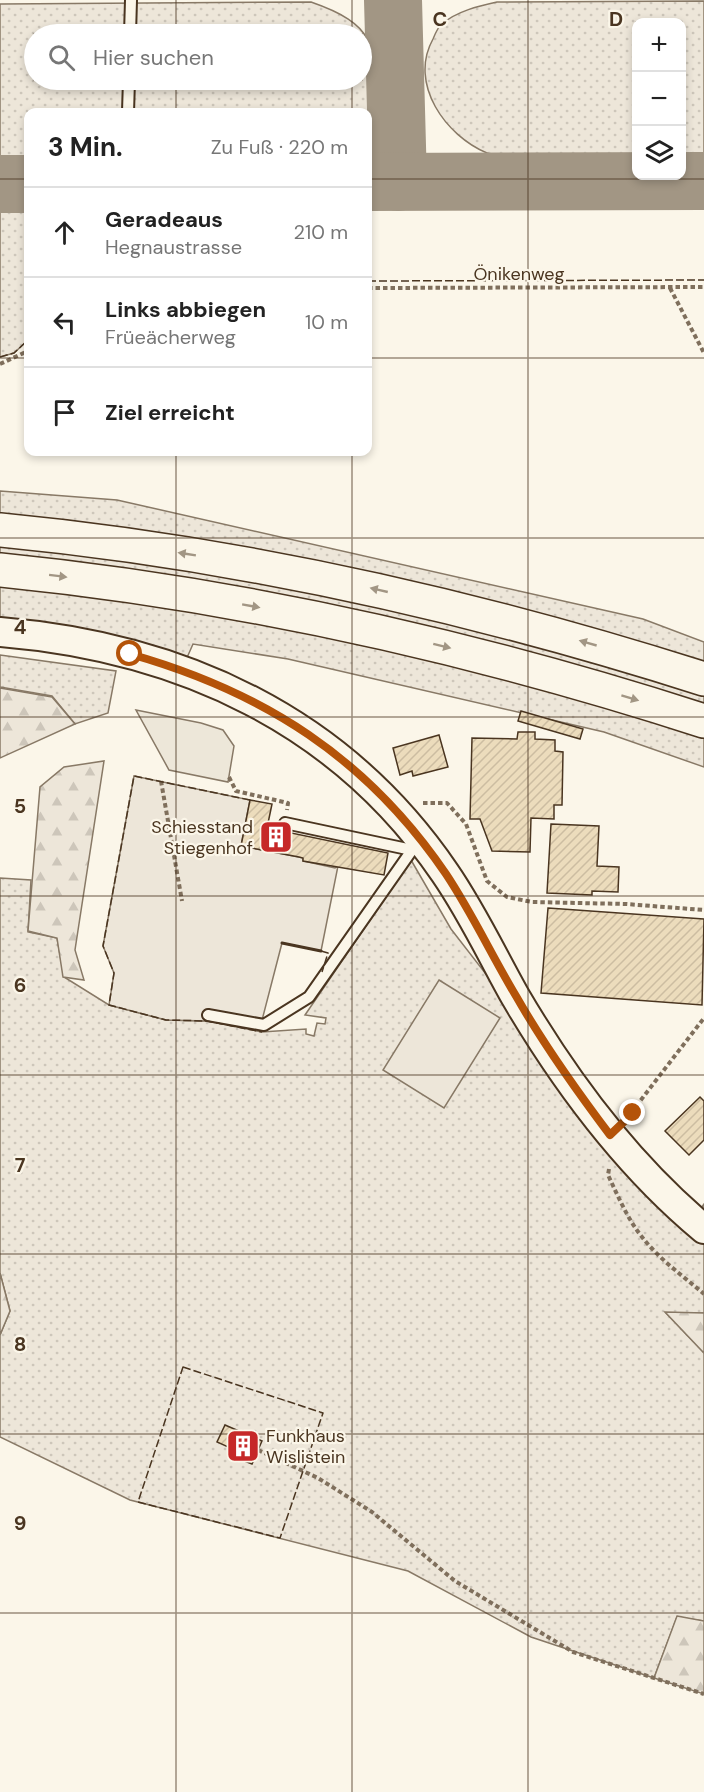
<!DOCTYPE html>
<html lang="de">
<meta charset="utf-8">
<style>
:root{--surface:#fff;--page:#f6f6f6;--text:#222;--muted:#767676;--line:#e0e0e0}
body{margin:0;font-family:"DM Sans",sans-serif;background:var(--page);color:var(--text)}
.controls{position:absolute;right:18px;top:18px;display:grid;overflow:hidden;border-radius:12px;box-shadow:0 3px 9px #0003}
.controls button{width:54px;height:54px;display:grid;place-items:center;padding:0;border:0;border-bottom:2px solid var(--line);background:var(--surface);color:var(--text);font:30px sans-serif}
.stop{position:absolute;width:18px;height:18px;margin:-14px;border:4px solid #b45309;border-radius:50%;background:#fff}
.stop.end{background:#b45309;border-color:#fff;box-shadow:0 2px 6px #0008}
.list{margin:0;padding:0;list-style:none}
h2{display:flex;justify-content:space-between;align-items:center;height:78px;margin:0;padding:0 24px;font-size:26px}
h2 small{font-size:20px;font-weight:400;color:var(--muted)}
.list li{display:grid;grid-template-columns:39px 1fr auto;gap:18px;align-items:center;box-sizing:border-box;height:90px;padding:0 24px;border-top:2px solid var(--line)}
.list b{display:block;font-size:22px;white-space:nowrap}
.list p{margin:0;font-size:20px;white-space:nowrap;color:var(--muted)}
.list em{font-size:20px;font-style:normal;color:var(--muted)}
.icon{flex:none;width:33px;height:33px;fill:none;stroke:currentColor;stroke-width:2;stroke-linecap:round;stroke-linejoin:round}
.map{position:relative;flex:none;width:704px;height:1792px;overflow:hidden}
.search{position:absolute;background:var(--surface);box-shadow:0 3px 9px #0003;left:24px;top:24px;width:348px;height:66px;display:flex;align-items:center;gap:15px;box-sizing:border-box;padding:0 21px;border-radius:33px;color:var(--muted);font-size:22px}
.panel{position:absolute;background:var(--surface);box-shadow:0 3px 9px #0003;left:24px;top:108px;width:348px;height:348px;border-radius:12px}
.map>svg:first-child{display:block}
.green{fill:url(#green-dots);stroke:#887966;stroke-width:1.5;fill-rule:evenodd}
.forest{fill:url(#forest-firs);stroke:#887966;stroke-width:1.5}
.pitch{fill:#ede6d9;stroke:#887966;stroke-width:1.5}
.parking{fill:#ede7d9;stroke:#887966;stroke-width:1.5}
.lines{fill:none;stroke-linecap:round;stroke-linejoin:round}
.taxiway{stroke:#a29684;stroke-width:58}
.building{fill:url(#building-hatch);stroke:#4a3520;stroke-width:1.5}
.lane-casing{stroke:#4a3520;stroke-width:14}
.secondary-casing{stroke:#4a3520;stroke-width:32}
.highway-casing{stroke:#4a3520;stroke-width:36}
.path{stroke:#7f6f5c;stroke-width:4;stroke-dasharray:4.5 3;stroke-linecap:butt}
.lane{stroke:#fbf6e9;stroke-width:10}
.secondary{stroke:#fbf6e9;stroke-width:28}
.highway{stroke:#fbf6e9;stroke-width:33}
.fence{stroke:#4a3520;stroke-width:1.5;stroke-dasharray:8 3;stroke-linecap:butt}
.wall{stroke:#4a3520;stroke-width:3}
.oneway{fill:#a29684}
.route{stroke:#b45309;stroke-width:8}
.grid{fill:none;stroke:#4a3520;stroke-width:1.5;stroke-opacity:0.55}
.labels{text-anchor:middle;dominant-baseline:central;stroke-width:4.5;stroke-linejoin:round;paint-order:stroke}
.street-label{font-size:18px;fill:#4a3520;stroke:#fbf6e9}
.poi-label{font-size:18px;fill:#4a3520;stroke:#fbf6e9;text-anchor:end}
.grid-label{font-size:20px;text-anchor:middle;font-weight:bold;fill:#4a3520;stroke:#fbf6e9;stroke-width:4.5;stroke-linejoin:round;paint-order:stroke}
</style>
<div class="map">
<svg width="704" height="1792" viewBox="0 0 704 1792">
<defs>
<pattern id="green-dots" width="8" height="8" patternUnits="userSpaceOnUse" patternTransform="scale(1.5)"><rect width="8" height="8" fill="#ede6d9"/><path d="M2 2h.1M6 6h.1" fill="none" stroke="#cdc6ba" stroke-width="1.8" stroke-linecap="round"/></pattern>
<pattern id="forest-firs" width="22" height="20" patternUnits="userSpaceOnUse" patternTransform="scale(1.5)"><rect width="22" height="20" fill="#ede6d9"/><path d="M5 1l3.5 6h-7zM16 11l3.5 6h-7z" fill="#cdc6ba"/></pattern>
<pattern id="building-hatch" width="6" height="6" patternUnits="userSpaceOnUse" patternTransform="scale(1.5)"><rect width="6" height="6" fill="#ecdcbc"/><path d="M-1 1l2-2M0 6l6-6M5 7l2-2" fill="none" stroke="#ccbda1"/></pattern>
</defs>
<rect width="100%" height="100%" fill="#fbf6e9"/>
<g class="green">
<path d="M704 1V167H682V22H636V167C587 167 534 173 487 153 446 136 408 84 433 39 435 34 438 27 442 24 457 11 479 6 497 2Z"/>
<path d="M311 2C383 27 374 50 373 116L368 124V112H28V168H0V4ZM34 34H362V80H34Z"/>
<polygon points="0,200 28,200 28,340 14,353 0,357"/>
<polygon points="0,491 117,500 643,619 704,642 704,767 604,732 288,659 193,644 182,669 0,632"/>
<polygon points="0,655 116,671 108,713 75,724 52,696 0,687"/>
<polygon points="411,860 451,929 568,1080 693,1219 704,1204 704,1313 666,1313 704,1353 704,1621 677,1617 654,1678 531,1637 408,1571 130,1500 0,1437 0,1335 10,1311 0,1273 0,878 31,880 28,932 57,938 64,977 109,1005 166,1020 207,1021 262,1032 306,1029 306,1034 314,1036 317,1023 325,1024 326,1018 305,1015"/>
</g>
<g class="forest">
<polygon points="0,688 52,697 75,724 0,758"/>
<polygon points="104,761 75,950 84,980 63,977 57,938 28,931 40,787 64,767"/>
<polygon points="0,1273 10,1311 0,1335"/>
<polygon points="665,1312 704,1313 704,1353"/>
<polygon points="677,1616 704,1621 704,1694 654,1678"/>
</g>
<g class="pitch">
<polygon points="134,776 250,800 241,846 299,857 303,858 303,861 335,868 338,866 321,951 282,943 260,1028 207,1018 207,1021 166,1020 109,1005 114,973 103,946"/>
<polygon points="439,980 500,1018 444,1108 383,1070"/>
</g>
<polygon class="parking" points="136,710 201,723 223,730 234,746 228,782 169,770"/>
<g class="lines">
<g class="taxiway">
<polyline points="393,0 398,182"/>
<polyline points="368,182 704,181"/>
<polyline points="0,184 28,184"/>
</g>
</g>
<g class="building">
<polygon points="521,711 583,729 580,739 518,721"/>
<polygon points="518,732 535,732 535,739 555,740 555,751 563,752 562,805 554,805 554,819 531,818 530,852 492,851 480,819 470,819 472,738 517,739"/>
<polygon points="439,735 448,767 413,776 412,771 400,775 393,748"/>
<polygon points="250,800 272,804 267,828 388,853 384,875 303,861 303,858 299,857 241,846"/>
<polygon points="551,824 599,826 597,866 619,867 618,892 592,891 592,895 547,893"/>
<polygon points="548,908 704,919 702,1005 541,993"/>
<polygon points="700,1097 704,1101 704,1140 689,1155 665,1131"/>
<polygon points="225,1425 262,1441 252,1464 232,1456 235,1450 217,1442"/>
</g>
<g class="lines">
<defs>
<g id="lane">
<polyline points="130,34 131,0"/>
<polyline points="128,112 129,80"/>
<polyline points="285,823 412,850"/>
<polyline points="208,1015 264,1025 309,997 412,850 420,844"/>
</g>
<path id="secondary" d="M0 632C181 647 341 720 445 873 472 912 492 955 515 996 566 1083 626 1164 704 1229"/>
<g id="highway">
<path d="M0 530C240 553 475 606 704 679"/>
<path d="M0 570C240 594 475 647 704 721"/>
</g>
</defs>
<use href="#lane" class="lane-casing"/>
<use href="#secondary" class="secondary-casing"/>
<use href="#highway" class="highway-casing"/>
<g class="path">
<polyline points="368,288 704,287"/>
<polyline points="670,288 704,353"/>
<polyline points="0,364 28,351"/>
<polyline points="229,777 236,791 288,803 287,810"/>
<polyline points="161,781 182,901"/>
<polyline points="423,803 447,803 466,824 487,881 507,897 532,902 626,904 704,910"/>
<polyline points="627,1118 704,1018"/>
<path d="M609 1169 608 1175C618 1196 627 1218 642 1237 659 1259 683 1276 704 1294"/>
<polyline points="258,1450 318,1478 372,1512 455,1581 573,1652 704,1694"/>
</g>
<use href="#lane" class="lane"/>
<use href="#secondary" class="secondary"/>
<use href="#highway" class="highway"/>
<g class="fence">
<polyline points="368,281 704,280"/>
<polyline points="0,357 14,353 28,340"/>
<polyline points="250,800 134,776 103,946 114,973 109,1005 166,1020 207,1021 262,1032"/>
<polyline points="321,951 328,953 322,972"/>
<polygon points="183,1367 323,1413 280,1538 138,1502"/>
</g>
<polyline class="wall" points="282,943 321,951"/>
</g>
<defs><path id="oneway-solid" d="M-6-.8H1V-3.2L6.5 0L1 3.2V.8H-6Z" transform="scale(1.5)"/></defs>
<g class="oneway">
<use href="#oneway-solid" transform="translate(187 554) rotate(-171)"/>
<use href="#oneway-solid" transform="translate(58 576) rotate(7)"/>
<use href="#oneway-solid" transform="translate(379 590) rotate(-167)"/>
<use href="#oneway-solid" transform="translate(251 606) rotate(10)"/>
<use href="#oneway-solid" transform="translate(588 643) rotate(-164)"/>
<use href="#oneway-solid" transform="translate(442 646) rotate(14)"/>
<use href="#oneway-solid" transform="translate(630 698) rotate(17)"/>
</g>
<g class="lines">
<path class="route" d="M130 654C264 692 367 758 446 874 472 913 492 956 516 996 544 1045 576 1090 610 1135L633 1113"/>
</g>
<path class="grid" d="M176 0V34M352 0V34M528 0V1792M176 80V112M352 80V112M0 179H28M368 179H704M0 358H28M368 358H704M176 452V1792M352 452V1792M0 538H704M0 717H704M0 896H704M0 1075H704M0 1254H704M0 1434H704M0 1613H704"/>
<defs>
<symbol id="building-square" viewBox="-11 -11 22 22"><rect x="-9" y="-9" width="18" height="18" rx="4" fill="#c62828" stroke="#fbf6e9"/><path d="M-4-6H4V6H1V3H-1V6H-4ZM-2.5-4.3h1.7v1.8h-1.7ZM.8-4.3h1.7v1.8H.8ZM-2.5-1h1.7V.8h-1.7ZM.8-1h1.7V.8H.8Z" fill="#fff"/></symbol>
</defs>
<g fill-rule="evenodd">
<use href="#building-square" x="257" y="818" width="38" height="38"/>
<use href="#building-square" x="224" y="1427" width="38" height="38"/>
</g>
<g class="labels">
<g class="street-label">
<text x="519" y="274">Önikenweg</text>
</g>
<g class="poi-label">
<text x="253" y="827">Schiesstand<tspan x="253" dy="21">Stiegenhof</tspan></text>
<text x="266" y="1436" text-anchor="start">Funkhaus<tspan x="266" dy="21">Wislistein</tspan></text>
</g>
</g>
<g class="grid-label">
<text x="440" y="26">C</text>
<text x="616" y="26">D</text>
<text x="20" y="634">4</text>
<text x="20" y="813">5</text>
<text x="20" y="992">6</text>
<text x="20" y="1172">7</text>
<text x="20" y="1351">8</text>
<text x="20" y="1530">9</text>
</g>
</svg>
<div class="controls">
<button>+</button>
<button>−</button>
<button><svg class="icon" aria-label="layers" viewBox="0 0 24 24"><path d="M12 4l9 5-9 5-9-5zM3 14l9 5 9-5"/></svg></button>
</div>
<div class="stop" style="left:130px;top:654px"></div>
<div class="stop end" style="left:633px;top:1113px"></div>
<div class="search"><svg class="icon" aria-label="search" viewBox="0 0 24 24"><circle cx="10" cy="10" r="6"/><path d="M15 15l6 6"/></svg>Hier suchen</div>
<section class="panel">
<h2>3 Min.<small>Zu Fuß · 220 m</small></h2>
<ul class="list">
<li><svg class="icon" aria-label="ahead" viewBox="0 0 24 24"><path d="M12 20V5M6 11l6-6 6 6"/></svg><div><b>Geradeaus</b><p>Hegnaustrasse</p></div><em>210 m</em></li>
<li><svg class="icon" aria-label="left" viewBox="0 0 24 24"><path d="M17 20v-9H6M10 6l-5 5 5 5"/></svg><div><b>Links abbiegen</b><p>Früeächerweg</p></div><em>10 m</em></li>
<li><svg class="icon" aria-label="arrive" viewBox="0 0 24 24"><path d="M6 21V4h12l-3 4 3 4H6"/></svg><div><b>Ziel erreicht</b></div></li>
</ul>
</section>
</div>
